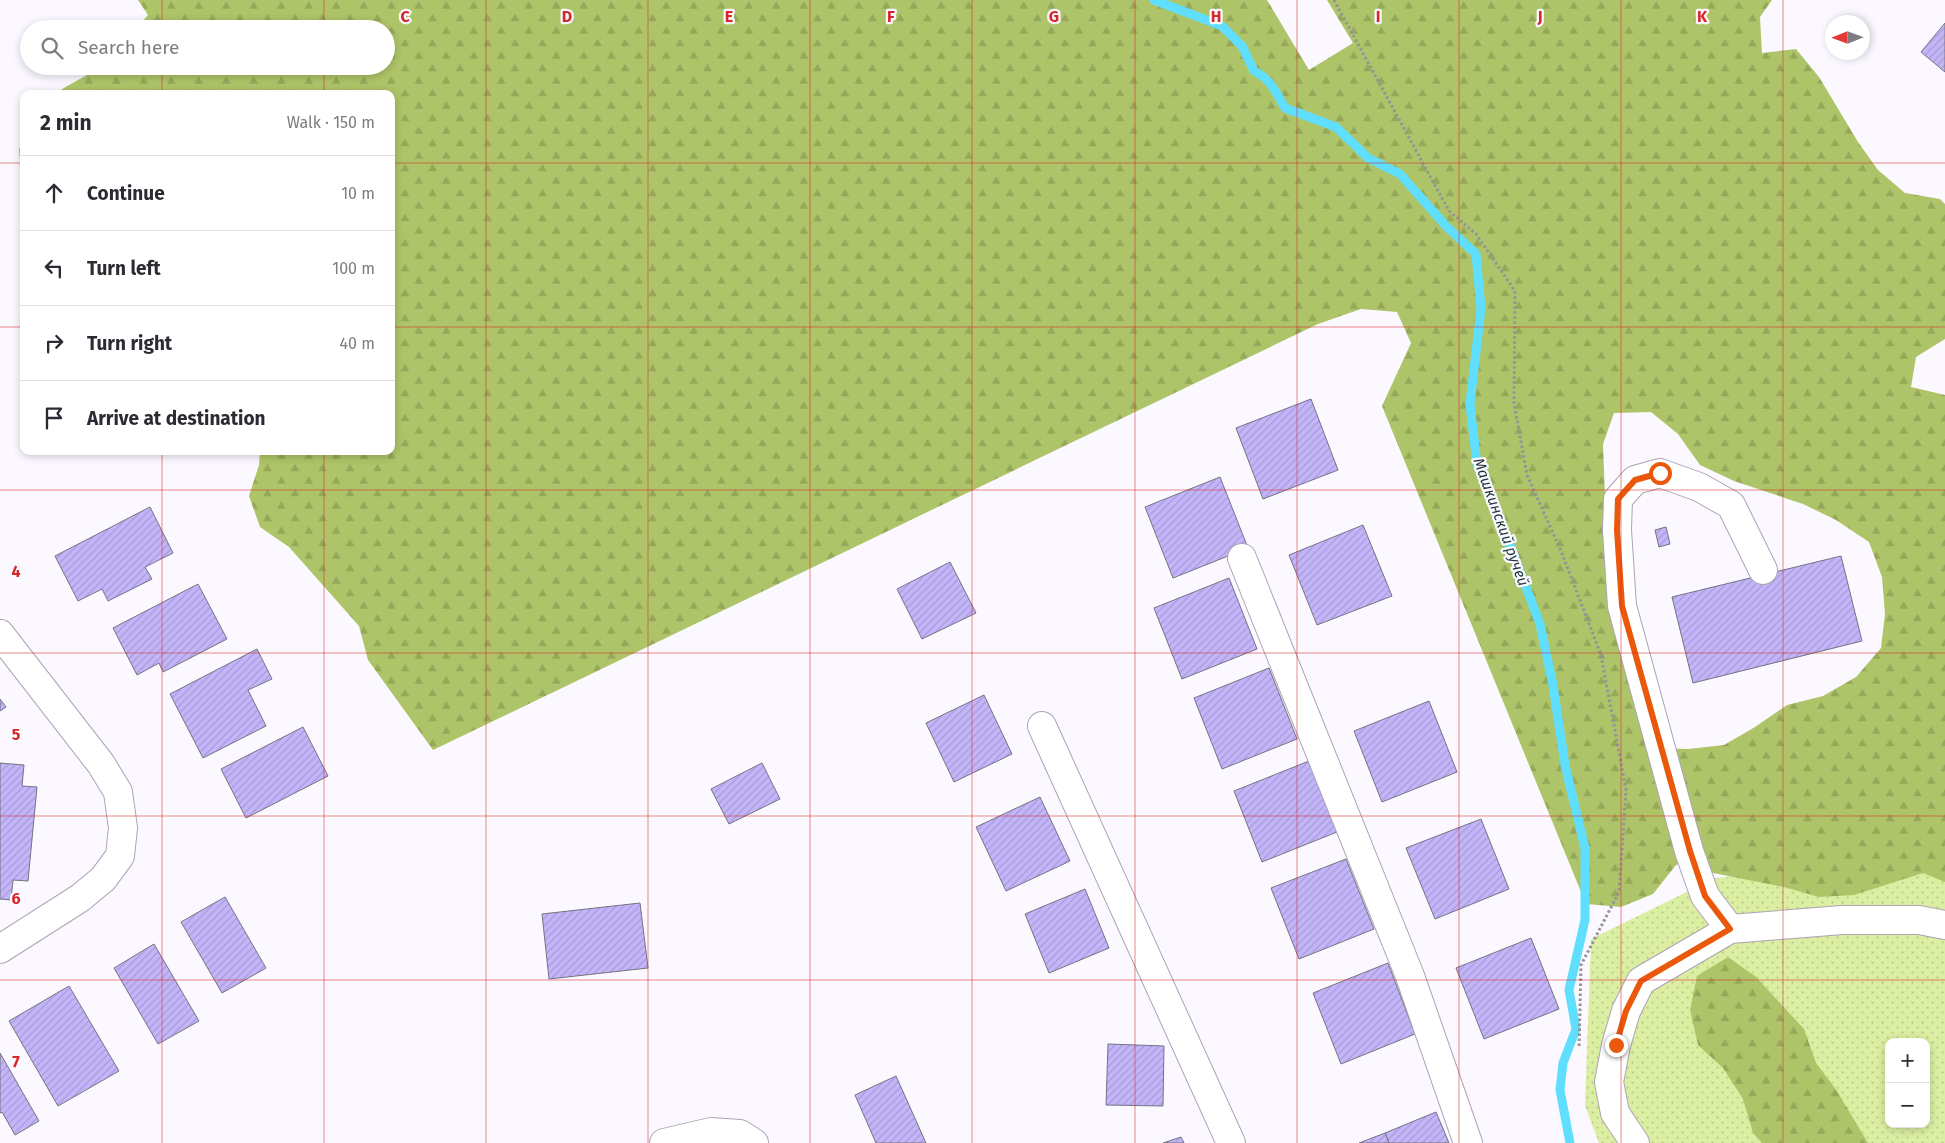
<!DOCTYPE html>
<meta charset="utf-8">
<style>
:root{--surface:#fff;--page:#f7f7f7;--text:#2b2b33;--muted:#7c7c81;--line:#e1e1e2}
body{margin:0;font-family:"Fira Sans",sans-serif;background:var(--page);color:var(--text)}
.controls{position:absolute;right:15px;bottom:15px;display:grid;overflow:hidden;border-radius:10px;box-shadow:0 2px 8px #0003}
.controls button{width:45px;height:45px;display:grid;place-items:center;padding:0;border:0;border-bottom:1px solid var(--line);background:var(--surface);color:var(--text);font:25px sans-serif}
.compass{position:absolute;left:1825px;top:15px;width:45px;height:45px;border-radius:50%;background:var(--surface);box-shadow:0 2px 8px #0003;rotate:269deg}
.stop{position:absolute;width:15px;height:15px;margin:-11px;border:4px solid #ea580c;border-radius:50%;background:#fff}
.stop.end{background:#ea580c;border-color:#fff;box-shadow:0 1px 5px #0008}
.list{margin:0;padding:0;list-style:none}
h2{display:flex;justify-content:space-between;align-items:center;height:65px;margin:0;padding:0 20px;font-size:21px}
h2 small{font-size:16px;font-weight:400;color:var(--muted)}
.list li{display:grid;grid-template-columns:32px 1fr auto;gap:15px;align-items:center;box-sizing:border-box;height:75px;padding:0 20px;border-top:1px solid var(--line)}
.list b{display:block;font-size:19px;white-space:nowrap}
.list em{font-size:16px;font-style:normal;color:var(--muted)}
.icon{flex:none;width:28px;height:28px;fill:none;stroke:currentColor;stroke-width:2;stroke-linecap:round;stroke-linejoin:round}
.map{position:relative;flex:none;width:1945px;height:1143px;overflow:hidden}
.search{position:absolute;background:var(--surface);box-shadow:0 2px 8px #0003;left:20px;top:20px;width:375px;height:55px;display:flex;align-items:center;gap:12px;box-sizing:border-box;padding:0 18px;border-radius:28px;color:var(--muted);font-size:19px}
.panel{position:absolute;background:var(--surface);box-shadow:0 2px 8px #0003;left:20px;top:90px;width:375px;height:365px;border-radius:10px}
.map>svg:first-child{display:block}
.green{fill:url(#green-dots);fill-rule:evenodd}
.forest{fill:url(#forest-firs);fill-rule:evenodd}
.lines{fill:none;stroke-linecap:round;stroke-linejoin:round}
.stream{stroke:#5fdefe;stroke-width:9}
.building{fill:url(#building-hatch);stroke:#757283}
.minor-casing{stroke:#ada3b4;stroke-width:30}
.path{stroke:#969299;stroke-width:3;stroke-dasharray:2.5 2.5;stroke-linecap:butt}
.minor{stroke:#fff;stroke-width:28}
.route{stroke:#ea580c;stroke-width:6}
.grid{fill:none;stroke:#d62828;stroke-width:1;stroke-opacity:0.55}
.labels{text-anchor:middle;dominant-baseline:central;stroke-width:4.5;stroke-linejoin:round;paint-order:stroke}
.water-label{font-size:15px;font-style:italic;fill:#1e343b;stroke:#fcf8ff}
.grid-label{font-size:16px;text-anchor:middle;font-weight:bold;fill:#d62828;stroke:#fcf8ff;stroke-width:4.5;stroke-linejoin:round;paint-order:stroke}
</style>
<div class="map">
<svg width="1945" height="1143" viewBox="0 0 1945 1143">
<defs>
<pattern id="green-dots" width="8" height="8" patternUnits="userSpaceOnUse" patternTransform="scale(1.25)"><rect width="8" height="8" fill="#dbeea2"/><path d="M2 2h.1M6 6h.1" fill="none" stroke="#bccc8b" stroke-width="1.8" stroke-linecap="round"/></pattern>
<pattern id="forest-firs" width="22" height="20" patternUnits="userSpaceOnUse" patternTransform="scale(1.25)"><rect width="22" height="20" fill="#aec468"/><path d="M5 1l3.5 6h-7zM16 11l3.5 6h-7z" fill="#95a85a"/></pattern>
<pattern id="building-hatch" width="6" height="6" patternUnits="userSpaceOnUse" patternTransform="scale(1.25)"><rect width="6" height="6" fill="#c3b5f9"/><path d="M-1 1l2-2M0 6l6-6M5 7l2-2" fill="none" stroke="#a79bd5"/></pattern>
</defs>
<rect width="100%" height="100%" fill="#fcf8ff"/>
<path class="green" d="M1945 858V1143H1599L1585 1106 1591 939 1715 878ZM1889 1042H1926V1124H1889Z"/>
<g class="forest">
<path d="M138 0H1267L1309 70 1353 43 1327 0H1772L1760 17 1762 53 1796 49 1819 77 1858 142 1878 170 1905 193 1940 199 1945 204V339L1916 357 1911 387 1945 395V882L1923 873 1854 895 1819 897 1784 887 1708 872 1705 857 1676 865 1653 894 1621 907 1586 904 1382 406 1411 343 1397 312 1361 309 1318 324 433 750 368 660 359 626 289 547 260 527 249 496 259 465 260 451H391V94H58L62 89 103 66H386V29H136L148 15ZM1651 412 1678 434 1700 465 1734 481 1803 504 1836 520 1869 542 1882 577 1885 614 1881 648 1856 677 1823 696 1787 705 1755 727 1724 745 1688 749 1651 748 1609 603 1603 444 1614 413Z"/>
<polygon points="24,142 24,209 19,149"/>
<polygon points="1728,957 1756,977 1804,1029 1816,1063 1837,1091 1868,1143 1762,1143 1753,1133 1743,1099 1723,1068 1698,1045 1690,1010 1697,976"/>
</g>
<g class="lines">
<path class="stream" d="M1154 0 1222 26 1242 46 1254 71C1271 79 1276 93 1285 108L1336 127 1368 158 1400 174 1446 226 1476 254 1481 308 1470 404 1477 465 1512 550 1540 624 1553 685 1565 765 1585 848V920L1569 990 1576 1029 1563 1063 1560 1090 1570 1143"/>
</g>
<g class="building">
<polygon points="1945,23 1945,72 1921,52"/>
<polygon points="1311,399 1338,470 1263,499 1236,428"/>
<polygon points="1220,477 1248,548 1173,578 1145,507"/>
<polygon points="150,507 173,553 145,567 152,579 108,601 102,589 78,601 55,556"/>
<polygon points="1363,525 1392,596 1317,625 1289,555"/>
<polygon points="1666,527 1670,544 1659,547 1655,530"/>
<polygon points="1841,556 1862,641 1693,683 1672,597"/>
<polygon points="950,562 976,613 922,639 897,589"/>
<polygon points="1229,578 1257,649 1182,679 1154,608"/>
<polygon points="198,584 227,639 163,672 159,663 137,675 113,628"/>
<polygon points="257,649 272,679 248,690 266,726 203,758 170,694"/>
<polygon points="1269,668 1297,739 1222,769 1194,698"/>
<polygon points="984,695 1012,754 954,782 926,723"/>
<polygon points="0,699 6,707 0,711"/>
<polygon points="1429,701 1457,772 1382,802 1354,731"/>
<polygon points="303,727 328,776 246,818 221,769"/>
<polygon points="1309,761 1337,832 1262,862 1234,791"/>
<polygon points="0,763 24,765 22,786 37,787 28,881 13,880 11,900 0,899"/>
<polygon points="762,763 780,799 729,824 711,789"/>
<polygon points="1040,797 1070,861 1006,891 976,827"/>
<polygon points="1481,819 1509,889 1435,919 1406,848"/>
<polygon points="1346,859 1374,929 1299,959 1271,888"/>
<polygon points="1085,889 1109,948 1049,973 1025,914"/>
<polygon points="225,897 266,968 222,993 181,922"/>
<polygon points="640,903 648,968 549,979 542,914"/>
<polygon points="1531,938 1559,1009 1484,1039 1456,968"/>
<polygon points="154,944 199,1021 158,1044 114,968"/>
<polygon points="1388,963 1415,1034 1341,1064 1313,993"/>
<polygon points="69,986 119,1071 58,1106 9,1021"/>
<polygon points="1108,1044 1164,1046 1163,1106 1106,1105"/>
<polygon points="0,1053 39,1121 15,1135 2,1112 0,1113"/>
<polygon points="896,1076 926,1143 876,1143 855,1095"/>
<polygon points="1436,1112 1449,1143 1389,1143 1385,1133"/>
<polygon points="1385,1133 1389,1143 1359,1143"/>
<polygon points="1181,1137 1184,1143 1163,1143"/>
</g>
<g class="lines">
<defs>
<g id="minor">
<polyline points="1242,558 1410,976 1468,1143"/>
<polyline points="0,634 101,764 118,792 123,828 120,856 103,879 80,898 0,949"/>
<polyline points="1042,726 1231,1143"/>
<polyline points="1730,929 1705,896 1689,851 1622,606 1617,530 1618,499 1635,480 1660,473 1699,487 1731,505 1763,570"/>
<polyline points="664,1143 711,1132 740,1134 754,1143"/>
<polyline points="1635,1143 1615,1113 1609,1082 1616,1045 1626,1011 1641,981 1730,929 1842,920 1919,920 1945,925"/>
</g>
</defs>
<use href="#minor" class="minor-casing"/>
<polyline class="path" points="1334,0 1449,211 1476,234 1515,291 1514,403 1527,475 1561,551 1601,655 1626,790 1619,892 1581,965 1579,1048"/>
<use href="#minor" class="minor"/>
</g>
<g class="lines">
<polyline class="route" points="1616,1045 1626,1011 1641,981 1730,929 1705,896 1690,851 1622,606 1617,530 1618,499 1635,480 1660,473"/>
</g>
<path class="grid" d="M162 0V29M324 0V29M486 0V1143M648 0V1143M810 0V1143M972 0V1143M1135 0V1143M1297 0V1143M1459 0V1143M1621 0V1143M1783 0V1143M162 66V94M324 66V94M0 163H24M391 163H1945M0 327H24M391 327H1945M162 451V1143M324 451V1143M0 490H1945M0 653H1945M0 816H1945M0 980H1945"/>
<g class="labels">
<g class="water-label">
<text transform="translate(1501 522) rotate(70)">Машкинский ручей</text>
</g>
</g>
<g class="grid-label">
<text x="405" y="22">C</text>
<text x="567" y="22">D</text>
<text x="729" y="22">E</text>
<text x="891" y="22">F</text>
<text x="1054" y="22">G</text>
<text x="1216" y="22">H</text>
<text x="1378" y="22">I</text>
<text x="1540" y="22">J</text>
<text x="1702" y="22">K</text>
<text x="16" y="577">4</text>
<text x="16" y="740">5</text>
<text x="16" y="904">6</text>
<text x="16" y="1067">7</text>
</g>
</svg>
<div class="controls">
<button>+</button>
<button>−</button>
</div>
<svg class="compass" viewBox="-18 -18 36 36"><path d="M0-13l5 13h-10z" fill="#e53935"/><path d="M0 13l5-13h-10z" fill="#7c7c81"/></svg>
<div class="stop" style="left:1660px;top:473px"></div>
<div class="stop end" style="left:1616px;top:1045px"></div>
<div class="search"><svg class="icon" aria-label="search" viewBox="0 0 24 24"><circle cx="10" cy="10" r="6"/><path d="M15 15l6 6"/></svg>Search here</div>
<section class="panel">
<h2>2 min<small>Walk · 150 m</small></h2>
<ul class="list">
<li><svg class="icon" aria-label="ahead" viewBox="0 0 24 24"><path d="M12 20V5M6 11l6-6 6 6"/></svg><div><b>Continue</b></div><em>10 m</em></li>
<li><svg class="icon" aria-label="left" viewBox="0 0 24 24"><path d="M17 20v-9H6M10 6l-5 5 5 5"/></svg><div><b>Turn left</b></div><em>100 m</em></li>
<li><svg class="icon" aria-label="right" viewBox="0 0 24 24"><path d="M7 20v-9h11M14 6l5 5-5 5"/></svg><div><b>Turn right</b></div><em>40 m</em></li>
<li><svg class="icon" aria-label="arrive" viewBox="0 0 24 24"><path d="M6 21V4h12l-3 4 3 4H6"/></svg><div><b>Arrive at destination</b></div></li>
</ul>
</section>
</div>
